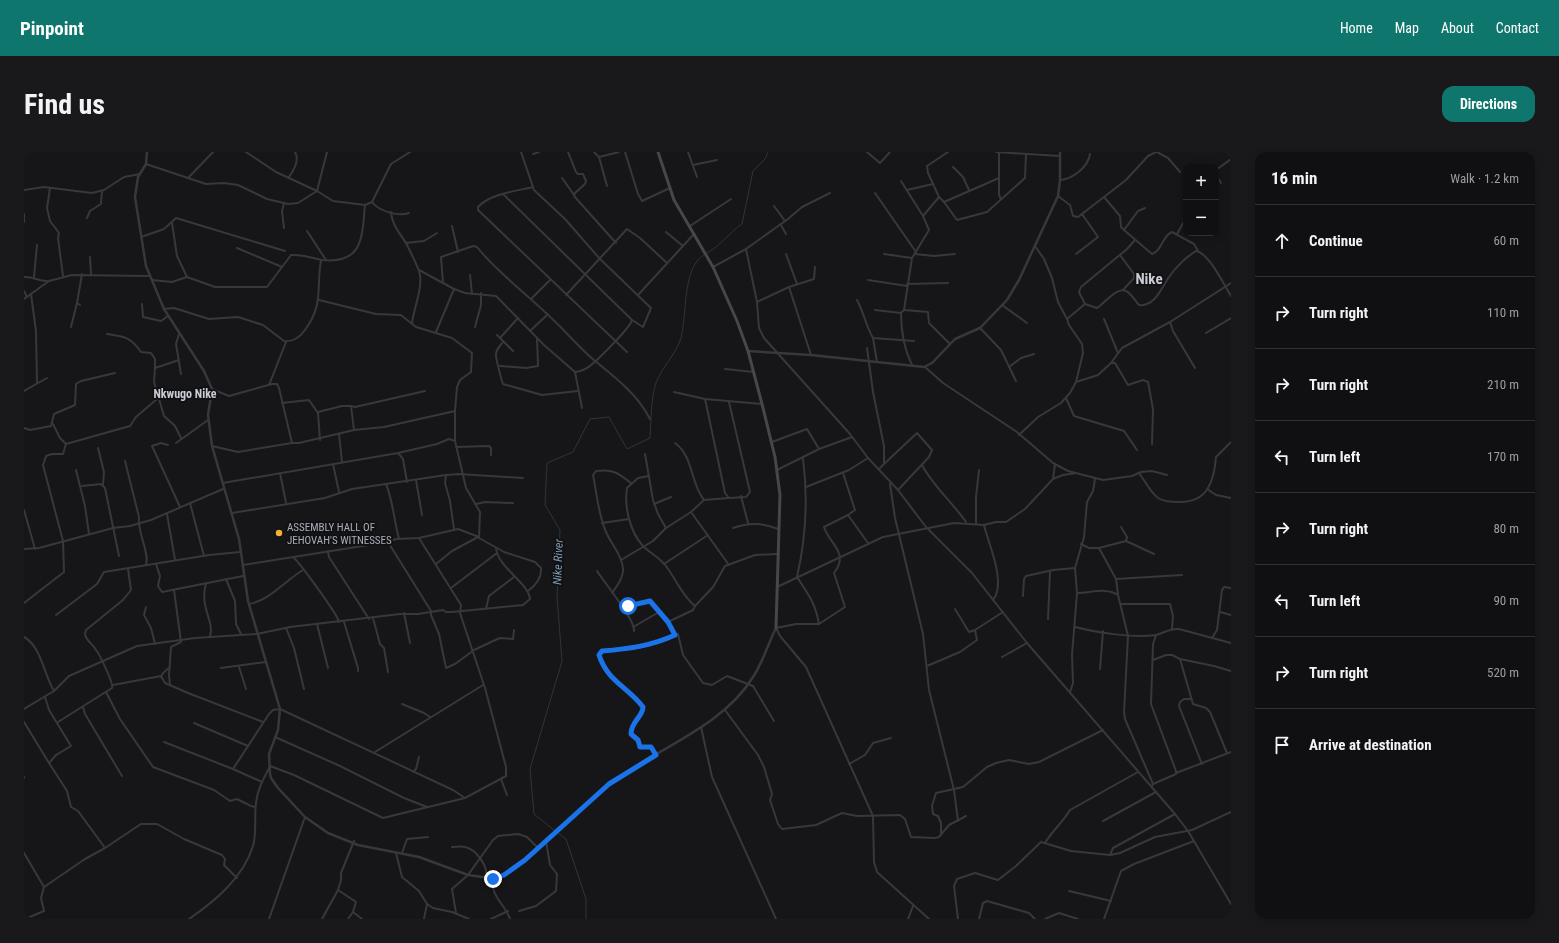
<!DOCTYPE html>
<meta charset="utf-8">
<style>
:root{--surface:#101012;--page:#19191b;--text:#f1f3f6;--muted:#9c9d9f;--line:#303032;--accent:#0f766e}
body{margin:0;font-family:"Roboto Condensed",sans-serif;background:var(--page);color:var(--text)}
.controls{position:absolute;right:12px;top:12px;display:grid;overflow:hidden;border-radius:8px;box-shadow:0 2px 10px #0003}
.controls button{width:36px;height:36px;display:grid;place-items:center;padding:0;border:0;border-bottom:1px solid var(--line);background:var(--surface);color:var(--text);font:20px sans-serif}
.stop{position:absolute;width:12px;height:12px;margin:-9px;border:3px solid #1a73e8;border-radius:50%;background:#fff}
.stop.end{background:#1a73e8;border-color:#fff;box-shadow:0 1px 4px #0008}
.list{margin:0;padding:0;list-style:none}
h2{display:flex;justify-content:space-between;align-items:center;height:52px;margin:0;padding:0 16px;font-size:17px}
h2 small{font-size:13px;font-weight:400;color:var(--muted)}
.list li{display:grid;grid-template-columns:26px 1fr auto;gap:12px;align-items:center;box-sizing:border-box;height:72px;padding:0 16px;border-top:1px solid var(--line)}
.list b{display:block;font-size:15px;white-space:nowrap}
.list em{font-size:13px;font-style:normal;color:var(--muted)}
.icon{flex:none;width:22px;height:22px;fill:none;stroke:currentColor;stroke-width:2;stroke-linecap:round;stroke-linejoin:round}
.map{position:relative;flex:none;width:1207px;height:767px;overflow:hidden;border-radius:12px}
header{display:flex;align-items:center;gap:24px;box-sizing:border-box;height:56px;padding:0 20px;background:var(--accent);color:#fff}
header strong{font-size:19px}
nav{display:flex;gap:22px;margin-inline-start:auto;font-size:14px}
.intro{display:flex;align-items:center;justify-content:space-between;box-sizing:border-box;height:96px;padding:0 24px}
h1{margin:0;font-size:28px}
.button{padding:10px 18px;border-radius:12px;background:var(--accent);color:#fff;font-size:14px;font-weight:700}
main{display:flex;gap:24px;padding:0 24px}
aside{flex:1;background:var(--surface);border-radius:12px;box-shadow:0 2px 10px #0003}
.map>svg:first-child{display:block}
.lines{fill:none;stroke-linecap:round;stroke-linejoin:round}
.stream{stroke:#2c353c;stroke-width:1}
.minor{stroke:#37383d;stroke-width:2}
.tertiary{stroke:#37383d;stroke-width:2.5}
.secondary{stroke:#45474d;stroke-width:3}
.primary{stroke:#53555c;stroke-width:3.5}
.route{stroke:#1a73e8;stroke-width:5}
.poi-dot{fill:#f2b134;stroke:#111113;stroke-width:1.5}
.labels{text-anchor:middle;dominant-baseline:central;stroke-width:4;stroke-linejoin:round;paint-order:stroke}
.poi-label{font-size:11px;fill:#a8adb8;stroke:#111113;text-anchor:start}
.neighbourhood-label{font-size:12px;font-weight:bold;fill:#c9ccd4;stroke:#111113}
.water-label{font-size:12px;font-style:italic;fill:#7f9bb3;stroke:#111113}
.district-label{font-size:15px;font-weight:bold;fill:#c9ccd4;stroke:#111113}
</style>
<header>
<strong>Pinpoint</strong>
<nav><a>Home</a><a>Map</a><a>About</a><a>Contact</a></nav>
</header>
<div class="intro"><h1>Find us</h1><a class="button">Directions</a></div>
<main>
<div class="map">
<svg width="1207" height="767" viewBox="0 0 1207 767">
<rect width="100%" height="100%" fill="#161618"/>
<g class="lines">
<g class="stream">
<path d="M683 101C696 94 705 81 718 72L729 19 741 7 744 0"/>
<path d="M531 679 510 662 506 617 538 509 533 445 536 378 521 353 523 311 549 300 566 267 585 265 603 297 626 286C627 271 627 244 632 231 638 215 652 202 657 186 663 165 658 115 680 103"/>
<polyline points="534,681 542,687 562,747 562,767"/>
</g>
<g class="minor">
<polyline points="222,0 252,20 293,39 309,49 341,53 348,50 367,12 386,0"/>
<polyline points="544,0 552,20 554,22 559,22 562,29 561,32 551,41 550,44 592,91"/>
<polyline points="570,0 575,5 583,34"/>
<polyline points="601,0 614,42 618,49 646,36"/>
<polyline points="664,0 673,25"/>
<polyline points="843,0 856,11 866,0"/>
<polyline points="972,0 1036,4"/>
<polyline points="1133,0 1144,6 1156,20"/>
<polyline points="975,1 975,43 977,47"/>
<polyline points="509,2 515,0"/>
<polyline points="575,5 595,0"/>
<polyline points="122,12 182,32 200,31 214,33 243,47 264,52 274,51 293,39 303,0"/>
<polyline points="669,13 693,8"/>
<polyline points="929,15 939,25 945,38"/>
<polyline points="1192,18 1207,7"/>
<polyline points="1192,22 1197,31"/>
<polyline points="165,25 189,0"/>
<path d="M265 25C270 18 276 8 271 0"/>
<polyline points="538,26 550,43"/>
<path d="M1036 28C1049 27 1064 15 1066 2"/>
<path d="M877 29 899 64 905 78 888 106 880 158 877 161C877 179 880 197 888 213"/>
<path d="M509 35C492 39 466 42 454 55V58L603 200"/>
<polyline points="26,36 23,56 26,69 35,81 34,86 39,124"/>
<polyline points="0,38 20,35 68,41 80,38 100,25 116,22"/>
<polyline points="883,38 909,32"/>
<polyline points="851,41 892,100"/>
<polyline points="479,42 608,168 619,175 627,156 576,107 541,67 510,38 497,0"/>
<polyline points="1034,44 1046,53 1049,64 1054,65 1102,28 1124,4 1132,0"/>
<polyline points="915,45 920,50 975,26"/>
<path d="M1080 45 1096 64 1097 75 1100 78 1128 102C1138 99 1138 84 1148 80L1170 92 1174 99"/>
<path d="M348 50C355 59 374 65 385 61"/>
<polyline points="920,50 933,68 963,60 1001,26 1002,2"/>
<polyline points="260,51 258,59 260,76"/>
<polyline points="750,54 761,69"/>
<path d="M367 60C368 74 377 82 383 93 387 101 392 111 395 119 400 132 390 156 388 171"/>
<polyline points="0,62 0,70"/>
<polyline points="899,64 915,45 904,21 903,14 924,0"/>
<polyline points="63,66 66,59 77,52 78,39"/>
<polyline points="148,71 153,104 163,125"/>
<polyline points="757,73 762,82"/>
<polyline points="428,74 434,100"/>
<polyline points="666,74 707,47"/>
<polyline points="1100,78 1114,59 1121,56"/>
<polyline points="283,79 302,108"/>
<polyline points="642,80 659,94"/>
<polyline points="1153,82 1162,66"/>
<polyline points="117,85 140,77 152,66 261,99"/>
<polyline points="382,91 400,89 413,81"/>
<polyline points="213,96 258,115"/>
<polyline points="722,97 733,150 735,176 740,186 826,282 844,306 874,338 902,375 948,421 1003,491 1151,662 1164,679 1207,752"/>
<polyline points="762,102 773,132"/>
<polyline points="860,102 888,106"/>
<polyline points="891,102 910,104 931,102"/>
<polyline points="1052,102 1074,85 1058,62"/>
<polyline points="1096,103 1110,122 1110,126 1099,138"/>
<polyline points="66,105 67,123"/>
<polyline points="689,115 722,97 764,67 778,55 806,41"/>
<polyline points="395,118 430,137 412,180"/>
<polyline points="446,123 448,142"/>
<path d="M0 125C9 124 15 130 24 129"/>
<polyline points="10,125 13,93"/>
<path d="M128 128 148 130 163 125 191 135H243L267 103C278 102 288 106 298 108 339 112 338 86 341 53"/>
<polyline points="844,128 883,134"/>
<path d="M419 131 417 105 449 94 453 95C473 120 500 140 523 162 540 177 554 195 571 209 592 226 614 243 626 267"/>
<polyline points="883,132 924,131"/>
<polyline points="765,135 787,203"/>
<path d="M430 137 441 141 472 144 520 193 551 220C555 220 559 218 563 216 571 211 607 175 608 168"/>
<polyline points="0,139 3,145"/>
<polyline points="7,142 12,179 13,231"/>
<polyline points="542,143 603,77 616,86 643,111"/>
<polyline points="614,143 670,82"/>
<polyline points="0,147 25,129 48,123 125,124"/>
<polyline points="507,147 526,128"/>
<path d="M295 148 352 162 377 163 392 175 428 186 448 201 447 220 436 228 433 235 431 259V289L442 336 456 360 455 386 480 400 511 410 517 416C518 426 512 433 504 439"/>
<path d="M833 148C840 161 842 174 849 186L890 189"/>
<polyline points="733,150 765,135 790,127 791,115"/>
<polyline points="118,152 119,165 137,169 144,164"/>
<path d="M1061 152 1073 156C1080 152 1093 134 1102 139 1107 141 1111 149 1115 153 1131 155 1138 135 1145 125 1151 116 1162 105 1172 99 1185 101 1200 133 1207 144"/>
<polyline points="1061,152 1055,140 1057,135 1103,97 1111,88"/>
<polyline points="56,153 53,151 58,122"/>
<polyline points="978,153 1003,171"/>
<path d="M140 157 150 156 185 167 214 165 239 173 260 189C269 190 276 185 281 178 300 152 292 137 297 108"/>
<polyline points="851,158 877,161"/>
<polyline points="880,158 904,160 905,171 926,192"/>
<polyline points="1043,167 1061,152"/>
<polyline points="1080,167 1094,201"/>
<polyline points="1146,170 1149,179 1171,216"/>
<polyline points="47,175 53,151"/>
<polyline points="451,175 457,153 457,141"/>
<polyline points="956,176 977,198 992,229"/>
<polyline points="506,179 524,162"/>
<polyline points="1182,181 1207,166"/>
<path d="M83 182C99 184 107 185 117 200L127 201 131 207V216"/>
<polyline points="155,182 152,192 157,222"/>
<polyline points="473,183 489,199"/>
<polyline points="476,186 494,166"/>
<polyline points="849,186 853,210"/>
<path d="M479 190C476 194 471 198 472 204 472 207 478 230 479 232L518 243 554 239"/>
<polyline points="843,196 849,240 860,294 860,312 855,317"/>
<polyline points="155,208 131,216 130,230 140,264 151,274 157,286"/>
<polyline points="1087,211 1091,211 1104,233 1119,228 1124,230 1129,257 1128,292"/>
<polyline points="476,214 502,216 514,214 513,186"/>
<polyline points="901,215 919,231 993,280 1029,311 1044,319 1079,328 1108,324 1117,320 1128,319 1143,323"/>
<polyline points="985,215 997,206 1010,202"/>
<polyline points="701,217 730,220"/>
<polyline points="551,220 558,256"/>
<polyline points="1052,230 1074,223 1087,211 1098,196 1146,170 1207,131"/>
<polyline points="245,233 262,190"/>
<polyline points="188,237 205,244 248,232 253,232 255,236 268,291"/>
<polyline points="0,239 23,226"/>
<polyline points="650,240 681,247 738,252"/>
<polyline points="1042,246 1050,264 1100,279 1113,298"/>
<polyline points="681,247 701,341 705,346 722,345 726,340 705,250"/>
<polyline points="258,251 285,248 294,261 296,288"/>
<polyline points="327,254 331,255 401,239"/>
<polyline points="294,260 318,254 327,254 330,278"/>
<polyline points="29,272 36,286 42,292"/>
<polyline points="0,276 6,278 27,274 30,262 51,253 52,232 57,229 91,221"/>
<polyline points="315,282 318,310"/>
<polyline points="995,283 1014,265 1037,251 1046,241 1052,230 1059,201 1058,192 1045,173 1043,167 1034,150 1028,126 1020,107 1011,94"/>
<polyline points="748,290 783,277 795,297"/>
<polyline points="152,291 184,268"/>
<path d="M651 291C670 305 666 331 680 348"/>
<polyline points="144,293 137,291 128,294 156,355"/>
<polyline points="188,294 214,300 268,291 275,291 330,278 360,275 431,259"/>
<polyline points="432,295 465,294 467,296 467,303"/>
<polyline points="74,296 80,320 79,333"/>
<polyline points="374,301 379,307 383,330"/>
<polyline points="621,302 629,348 634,362 642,376"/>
<path d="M779 306C784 346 782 386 773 425 785 444 791 450 795 472"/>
<path d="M101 309 115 365C113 380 126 402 122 412"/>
<polyline points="309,312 315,340"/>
<polyline points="860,312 893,281 908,298 905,305 874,338"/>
<path d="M898 313C909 334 929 351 942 370"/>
<polyline points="52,318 61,354 65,382"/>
<polyline points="753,318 795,297 828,285"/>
<polyline points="256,321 262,351"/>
<path d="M819 321 831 358 824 363 800 375C805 392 826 400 810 421L821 455 795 472H772L752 476 756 484 782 515 849 664 850 710 853 720 905 767"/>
<path d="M1115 321C1121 329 1126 340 1134 346 1140 350 1149 350 1156 350 1184 350 1190 329 1192 305L1207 290"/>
<polyline points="422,323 421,331 426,349 430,377"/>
<path d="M625 324 614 326 603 336C600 355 606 380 619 394 626 401 636 406 642 414 652 427 658 444 671 454"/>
<polyline points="1029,327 1031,312"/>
<polyline points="392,328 398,363"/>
<polyline points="199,331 374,301 413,292 425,287 431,289"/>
<path d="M362 332C369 349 370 368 375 387"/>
<polyline points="866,332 871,366 899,482 905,538 930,638 934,669"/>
<polyline points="58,334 77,332 81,336 95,404"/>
<polyline points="782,335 825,318 844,306"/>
<polyline points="1183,337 1192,343 1207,346"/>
<polyline points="717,344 724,371"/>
<polyline points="166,351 180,404"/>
<polyline points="452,352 461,350 489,351"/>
<polyline points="630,352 647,345"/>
<polyline points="0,358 11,397"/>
<polyline points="667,360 705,413"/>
<polyline points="208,361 301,346 328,337 422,323 435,322 499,326"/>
<polyline points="143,362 151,408"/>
<polyline points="824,363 844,391"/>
<polyline points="578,371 605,367"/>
<polyline points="952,371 952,345 955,318"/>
<path d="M960 373C964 391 983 431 969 448"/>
<polyline points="1097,375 1103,385 1102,389"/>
<path d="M709 376C726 370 738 371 754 377"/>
<polyline points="364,390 407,459 407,463 415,482 422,516 431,512 450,498 467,490 476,486 489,487 490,478"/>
<polyline points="1057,392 1065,396 1075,396 1102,389 1130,402"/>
<polyline points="1075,396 1092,427 1094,442"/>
<polyline points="0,397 15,396 89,376 106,374 127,368 199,337"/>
<polyline points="304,399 305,405 345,467"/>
<path d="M269 405C276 411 314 463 315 470"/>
<polyline points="597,408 629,389 642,376 667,360 680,348 704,346"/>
<polyline points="132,412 136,424 134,434 138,440 219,424"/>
<polyline points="412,412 428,399 454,385"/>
<polyline points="640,412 684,383"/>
<polyline points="219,413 364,390 372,387 395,386 434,377 455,385"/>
<path d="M573 419C580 430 612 469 610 479"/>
<polyline points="202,427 211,449 212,472 217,482"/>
<polyline points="1092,427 1158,423"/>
<path d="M182 432C175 455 191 470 186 484"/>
<polyline points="753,435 859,385 930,371 960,373 972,370 982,370 1001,357 1029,327 1039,323 1052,321"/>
<polyline points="427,436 473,401"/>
<path d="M588 441C593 434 600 425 599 416 598 403 587 392 582 380 574 362 573 342 569 323L572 319C590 317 594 321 607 331"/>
<path d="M1053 441C1066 441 1083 435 1094 443L1104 484 1100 560 1101 567 1129 632 1128 634"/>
<polyline points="999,444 1000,427 1002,424 1029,418 1051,416"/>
<polyline points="0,451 40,420 39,389 19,313 22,304 28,302 39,302 42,292 106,274 112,265 133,247"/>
<path d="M225 452C245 449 262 428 279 418"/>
<polyline points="1097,452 1146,452 1149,464 1148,477"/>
<polyline points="122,455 120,463 127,476 131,492"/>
<polyline points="601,456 626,449 644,470 651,483"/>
<polyline points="462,457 465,444 490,425"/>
<polyline points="931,457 945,480 951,478"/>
<polyline points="1196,460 1207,463"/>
<polyline points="380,461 386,491"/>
<polyline points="32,463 73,432 80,420 185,403 216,400"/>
<polyline points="349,466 356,492 360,496 364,520"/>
<polyline points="1024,467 1026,419"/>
<polyline points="320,470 334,516 334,519"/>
<polyline points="644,470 669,458 671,454 689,435 701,414 731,403 753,402"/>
<polyline points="293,472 304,516"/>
<polyline points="611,474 635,460"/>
<path d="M1051 475C1074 481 1109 486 1132 483 1140 481 1146 476 1155 477L1207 491"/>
<polyline points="262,476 270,496 280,537"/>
<path d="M0 485C17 494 20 523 30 539"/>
<polyline points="1188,486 1193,478 1198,438 1200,435 1207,436"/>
<polyline points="978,505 1003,491"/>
<polyline points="1156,507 1169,552 1182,556 1186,560 1203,601"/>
<polyline points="1129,508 1142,503 1148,503 1156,507 1190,514 1207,519"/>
<polyline points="903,514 936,500 953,488 951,478 979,460"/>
<polyline points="215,515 222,537"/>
<polyline points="197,516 242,510"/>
<polyline points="1076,517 1079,479"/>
<polyline points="137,525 139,521 146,515"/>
<polyline points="89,533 137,524 141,531 164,541 239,570"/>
<polyline points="146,533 145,523 147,495 157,490 150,438"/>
<polyline points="82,540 96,567 129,615 190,638 206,649 213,647 227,654 231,655"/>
<polyline points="1046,540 1049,531 1048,503 1053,441 1051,416 1060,385 1063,350 1069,339 1071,327"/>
<polyline points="1167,547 1160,547 1156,550 1155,554 1178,612"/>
<polyline points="378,552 400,561 406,565"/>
<polyline points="59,555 61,562 98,624"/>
<path d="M0 557 30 539 45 524 113 494 171 486 233 482 266 475 376 462H394L419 458 422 460H428L499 453 506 447C504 430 474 416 472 396"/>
<polyline points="701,558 734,603 740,615 748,642 746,648 754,672 758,677 792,673 818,661 833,664 876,663 881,667 887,685 911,686 915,685 925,673 942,664"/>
<polyline points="0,570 25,611"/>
<path d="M34 570 88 536C90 532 76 503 72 498 69 492 62 489 61 482L62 478 99 448 107 438 104 417"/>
<polyline points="170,571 224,594"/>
<polyline points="677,575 688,625 752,767"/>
<polyline points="251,585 316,614 380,646 403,655"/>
<polyline points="140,590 209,617 238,630"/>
<polyline points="351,600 459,533"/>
<path d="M632 603 625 595H616L614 588 608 584C604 570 619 567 619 555 609 542 568 517 576 499L614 496 633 491 654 482 659 503 679 531 688 533 703 524 729 534 750 569"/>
<polyline points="825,612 841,603 849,591 867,586"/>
<polyline points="209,617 245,562 249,558 256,557 429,638 441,646"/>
<polyline points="389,620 392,617 395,605"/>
<polyline points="1152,621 1207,600"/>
<polyline points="0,625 0,626"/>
<polyline points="477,627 483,643"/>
<polyline points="1129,632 1152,622 1152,619 1127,552 1129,492 1132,483"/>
<polyline points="1079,669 1132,640"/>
<polyline points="917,682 917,671 914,664 909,662 908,654 912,641 939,635 963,615 972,611 985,608 1005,612 1015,610 1079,578"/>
<path d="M1021 691C1028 679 1039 670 1046 658L1114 620"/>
<path d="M428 695C432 695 437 694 441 695 452 697 465 715 462 726"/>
<polyline points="81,696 117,672 133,672 160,687 198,703 201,707 200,713 213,726"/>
<polyline points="0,701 20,735"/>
<polyline points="372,701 378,725 395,739 403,752 409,756 428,760 445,767"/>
<polyline points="378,701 383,687 404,685"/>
<polyline points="1086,703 1089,696 1151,662"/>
<path d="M469 727C466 744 481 752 486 767"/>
<polyline points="314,738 332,750 329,760 324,767"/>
<polyline points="1045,739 1087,749"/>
<polyline points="495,759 512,754 532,739 533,722 526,713 522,689"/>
<polyline points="329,760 338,767"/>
<polyline points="432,761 428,737 444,723 469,688 474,684 494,682 503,685 514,696"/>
<polyline points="1,767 20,759 17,746 20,735 61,707 81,696 54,659 47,655 43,639 25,611 32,603 47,594 25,558 21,545"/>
<path d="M165 767C191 749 219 726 229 694 233 681 230 665 232 651 233 638 240 626 246 614L270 623 359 666 441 646 482 624V615L461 536 436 461 437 453 395 386"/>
<polyline points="245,767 281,665"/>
<polyline points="298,767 314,738 317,728 317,721 330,689"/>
<polyline points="400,767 403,752"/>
<polyline points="467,767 484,759"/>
<polyline points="884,767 889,754"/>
<polyline points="934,767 930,734 933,727 951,721 974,728 992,714 1017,690 1047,699 1086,703 1096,701 1131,685 1168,678 1207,660"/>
<polyline points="955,767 959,751 963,749 1005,761 1011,767"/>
<polyline points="1021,767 1035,761 1054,767"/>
<polyline points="1080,767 1097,719 1110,712 1170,689"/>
</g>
<g class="tertiary">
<path d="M123 0 122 12 114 25 111 45 122 114 140 157 180 219 188 237 184 263 188 294 215 387 224 449 256 557 254 578 245 602 246 622 247 626 254 636 281 665 304 681 334 693 395 705 444 723 473 727C516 702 546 663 584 633 629 598 698 576 729 525 739 510 744 492 752 476"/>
<polyline points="724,199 787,203 900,215 908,211 931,187 956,176 983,148 995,128 1034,44 1036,28 1036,0"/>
</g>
<polyline class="secondary" points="634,0 650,48 689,115 713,169 724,199 738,252 751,305 756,343 752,476"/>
<polyline class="primary" points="0,2 3,0"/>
</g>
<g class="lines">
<path class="route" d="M469 727 480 723 501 708 585 632 632 603 627 595H616L614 588 607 582C607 569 619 565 619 555 603 534 584 530 575 503L578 499C604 497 627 494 651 483L644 470 626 449 604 454"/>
</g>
<circle class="poi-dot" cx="255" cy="381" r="4"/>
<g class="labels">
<g class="poi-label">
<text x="263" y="375">ASSEMBLY HALL OF<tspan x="263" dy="13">JEHOVAH'S WITNESSES</tspan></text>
</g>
<g class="neighbourhood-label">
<text x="161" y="242">Nkwugo Nike</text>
</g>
<g class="water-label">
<text transform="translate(534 410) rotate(-88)">Nike River</text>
</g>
<g class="district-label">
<text x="1125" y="127">Nike</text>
</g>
</g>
</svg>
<div class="controls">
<button>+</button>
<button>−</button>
</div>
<div class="stop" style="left:604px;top:454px"></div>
<div class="stop end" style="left:469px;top:727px"></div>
</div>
<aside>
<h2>16 min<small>Walk · 1.2 km</small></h2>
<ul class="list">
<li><svg class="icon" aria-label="ahead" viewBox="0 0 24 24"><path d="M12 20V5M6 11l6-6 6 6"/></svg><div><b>Continue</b></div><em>60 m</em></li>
<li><svg class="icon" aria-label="right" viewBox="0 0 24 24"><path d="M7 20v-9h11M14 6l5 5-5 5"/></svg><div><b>Turn right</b></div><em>110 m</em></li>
<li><svg class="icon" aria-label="right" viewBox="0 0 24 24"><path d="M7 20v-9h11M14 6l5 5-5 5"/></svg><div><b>Turn right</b></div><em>210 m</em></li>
<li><svg class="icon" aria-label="left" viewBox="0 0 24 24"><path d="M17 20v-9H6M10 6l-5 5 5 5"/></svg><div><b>Turn left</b></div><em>170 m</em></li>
<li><svg class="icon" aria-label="right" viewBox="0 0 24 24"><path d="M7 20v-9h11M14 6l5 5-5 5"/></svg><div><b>Turn right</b></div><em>80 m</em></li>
<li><svg class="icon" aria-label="left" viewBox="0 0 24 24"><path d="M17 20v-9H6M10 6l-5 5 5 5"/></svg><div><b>Turn left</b></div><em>90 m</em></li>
<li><svg class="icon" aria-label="right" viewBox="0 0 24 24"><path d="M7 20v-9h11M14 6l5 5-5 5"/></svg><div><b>Turn right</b></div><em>520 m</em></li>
<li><svg class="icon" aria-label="arrive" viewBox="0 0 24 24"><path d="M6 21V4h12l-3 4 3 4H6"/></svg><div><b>Arrive at destination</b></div></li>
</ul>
</aside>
</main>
